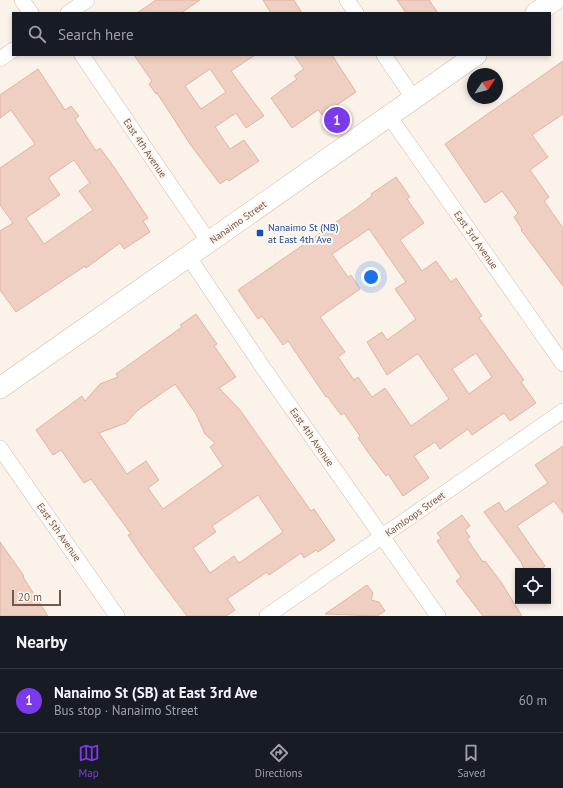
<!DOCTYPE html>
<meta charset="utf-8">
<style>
:root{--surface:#171b24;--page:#242831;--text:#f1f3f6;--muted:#9ea1a6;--line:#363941;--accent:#7c3aed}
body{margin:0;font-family:"PT Sans",sans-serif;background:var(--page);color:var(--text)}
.controls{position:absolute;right:12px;bottom:12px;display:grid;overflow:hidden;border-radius:0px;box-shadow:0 2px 6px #0003}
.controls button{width:36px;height:36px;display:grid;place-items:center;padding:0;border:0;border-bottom:1px solid var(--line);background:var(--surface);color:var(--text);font:20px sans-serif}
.compass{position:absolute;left:467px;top:68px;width:36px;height:36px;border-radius:50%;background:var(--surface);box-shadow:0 2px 6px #0003;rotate:55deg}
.scale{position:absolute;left:12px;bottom:10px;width:49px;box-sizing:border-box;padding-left:4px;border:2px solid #75574e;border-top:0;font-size:11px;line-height:14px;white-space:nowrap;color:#75574e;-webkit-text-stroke:3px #fef7f0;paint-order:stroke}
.you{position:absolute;left:371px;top:277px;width:14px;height:14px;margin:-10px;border:3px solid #fff;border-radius:50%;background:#1a73e8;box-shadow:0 0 0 6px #1a73e833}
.badge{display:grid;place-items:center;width:26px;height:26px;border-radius:50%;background:var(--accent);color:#fff;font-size:13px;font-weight:700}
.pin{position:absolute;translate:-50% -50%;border:2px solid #fff;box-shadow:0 1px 4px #0006}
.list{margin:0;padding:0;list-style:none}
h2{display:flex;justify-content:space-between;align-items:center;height:52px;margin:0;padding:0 16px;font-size:17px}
h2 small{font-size:13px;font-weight:400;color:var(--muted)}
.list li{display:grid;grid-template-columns:26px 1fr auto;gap:12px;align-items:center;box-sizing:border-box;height:64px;padding:0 16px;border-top:1px solid var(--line)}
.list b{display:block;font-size:15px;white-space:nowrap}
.list p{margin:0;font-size:13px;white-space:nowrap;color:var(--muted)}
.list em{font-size:13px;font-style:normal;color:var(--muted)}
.icon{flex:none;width:22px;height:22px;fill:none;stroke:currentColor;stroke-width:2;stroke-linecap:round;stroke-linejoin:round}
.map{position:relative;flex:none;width:563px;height:616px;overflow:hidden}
.search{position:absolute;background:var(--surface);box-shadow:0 2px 6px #0003;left:12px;right:12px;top:12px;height:44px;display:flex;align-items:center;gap:10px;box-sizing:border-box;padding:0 14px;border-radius:0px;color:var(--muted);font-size:15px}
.sheet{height:116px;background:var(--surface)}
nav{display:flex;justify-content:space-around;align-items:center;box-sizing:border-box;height:56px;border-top:1px solid var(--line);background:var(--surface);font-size:11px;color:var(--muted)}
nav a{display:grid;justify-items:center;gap:2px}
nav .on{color:var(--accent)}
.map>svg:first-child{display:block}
.building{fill:#efcfc2;stroke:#e1b4a4;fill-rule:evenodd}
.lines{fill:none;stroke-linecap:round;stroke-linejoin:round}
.minor-casing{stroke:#cfbcb2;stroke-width:16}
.secondary-casing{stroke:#d2bbb0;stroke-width:22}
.minor{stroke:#fff;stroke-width:15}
.secondary{stroke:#fff;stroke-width:21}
.transit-dot{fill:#1a4fb4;stroke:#fef7f0;stroke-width:1.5}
.labels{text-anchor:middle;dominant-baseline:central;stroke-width:4;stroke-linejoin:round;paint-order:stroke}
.street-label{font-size:10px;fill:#75574e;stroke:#fef7f0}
.transit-label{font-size:10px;fill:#164399;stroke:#fef7f0;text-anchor:start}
</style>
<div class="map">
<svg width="563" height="616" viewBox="0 0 563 616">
<rect width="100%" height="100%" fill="#fbf2e9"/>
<g class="building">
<polygon points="156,0 200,0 181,13 137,13"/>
<polygon points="263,0 294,0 302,13 271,13"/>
<polygon points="397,0 429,0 438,13 406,13"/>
<path d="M134 55H255L231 71 264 116 246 128 236 113 215 127 230 149 244 140 259 161 229 181 227 179 220 184 190 144 157 93 156 94 149 84 152 81ZM210 69 226 92 201 109 185 86Z"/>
<polygon points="294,55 332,55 356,92 322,115 318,110 292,128 271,98 297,79 294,76 304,69"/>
<polygon points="563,61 563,114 532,135 548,157 530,170 549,197 544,201 563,228 563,286 521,230 522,229 514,217 518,213 502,191 485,203 445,144"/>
<path d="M38 69 65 110 71 106 79 116 75 119 96 151 100 148 114 167 148 218 143 221 150 232 124 249 120 243 86 268 85 266 16 312 0 290V231L13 223 0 205V168L35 144 11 110 0 118V95ZM74 160 90 183 79 191 93 210 44 244 26 218 60 195 49 179V177Z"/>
<path d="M396 177 410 197 407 199 424 223 400 240 422 271 436 261 451 282 456 278 482 316 479 318 524 380 521 382 536 403 510 421 504 413 472 435 468 429 440 449 435 442 414 456 429 478 403 496 388 474 386 476 370 455 358 438 360 436 344 413 341 415 327 396 326 397 288 341 283 345 262 316 258 319 238 290 355 209 372 196 371 194ZM369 229 406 282 395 289 416 319 387 340 382 332 367 342 387 375 417 354 419 355 449 399 411 426 385 388 372 397 358 377 354 380 338 357 345 352 320 317 360 289 351 275 348 277 332 254ZM476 353 492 377 469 394 452 369Z"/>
<path d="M196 314 217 344 214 346 236 377 219 388 240 410 311 511 314 509 335 540 318 552 316 550 304 558 301 553 269 575 267 572 227 599 235 610 226 616H187L142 556 128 535 131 534 91 479 84 483 61 450 53 455 36 430 82 396 85 401 100 384 118 377 116 374 182 327 180 325ZM175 384 196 414 205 434 215 443 210 447 223 466 163 509 148 488 159 480 146 461 127 474 99 433 126 423 138 410ZM258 495 283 532 239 563 234 556 210 573 193 548 216 532 212 526Z"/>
<polygon points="563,446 563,513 554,501 517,526 545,566 538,571 525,571 521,562 484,512 499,502 505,512 548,483 535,465"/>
<polygon points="462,515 470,526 465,530 470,537 467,539 483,562 485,561 501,582 522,616 483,616 456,581 461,577 437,541 441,538 437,533"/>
<polygon points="0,542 24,576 23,577 48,616 0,616"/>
<polygon points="367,585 373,593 371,600 379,602 385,611 377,616 325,614"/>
</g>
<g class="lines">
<defs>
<g id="minor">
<polyline points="22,0 31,13"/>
<polyline points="347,0 356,13"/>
<polyline points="68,13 87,0"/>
<polyline points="82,55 209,242"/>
<polyline points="384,55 414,99"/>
<polyline points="0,59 13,50"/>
<polyline points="389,116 563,364"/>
<polyline points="188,256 264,369 438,616"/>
<polyline points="0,448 117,616"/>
<polyline points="267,616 563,411"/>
</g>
<g id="secondary">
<polyline points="536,13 555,0"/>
<polyline points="0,388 476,55"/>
</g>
</defs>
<use href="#minor" class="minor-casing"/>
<use href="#secondary" class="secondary-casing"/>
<use href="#minor" class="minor"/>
<use href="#secondary" class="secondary"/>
</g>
<rect class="transit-dot" x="256" y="229" width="8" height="8" rx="2"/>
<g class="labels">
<g class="street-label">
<text transform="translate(145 148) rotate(56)">East 4th Avenue</text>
<text transform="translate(238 222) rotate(-35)">Nanaimo Street</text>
<text transform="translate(476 240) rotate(55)">East 3rd Avenue</text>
<text transform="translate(312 437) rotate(55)">East 4th Avenue</text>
<text transform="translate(415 514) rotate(-35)">Kamloops Street</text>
<text transform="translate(59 532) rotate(55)">East 5th Avenue</text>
</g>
<g class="transit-label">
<text x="268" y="227">Nanaimo St (NB)<tspan x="268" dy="12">at East 4th Ave</tspan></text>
</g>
</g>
</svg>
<div class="controls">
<button><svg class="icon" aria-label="locate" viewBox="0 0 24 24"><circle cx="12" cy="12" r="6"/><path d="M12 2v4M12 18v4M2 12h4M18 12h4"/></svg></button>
</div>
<svg class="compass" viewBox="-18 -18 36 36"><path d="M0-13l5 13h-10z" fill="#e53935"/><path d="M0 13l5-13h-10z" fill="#9ea1a6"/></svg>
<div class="scale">20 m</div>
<div class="you"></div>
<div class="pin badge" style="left:337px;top:120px">1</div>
<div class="search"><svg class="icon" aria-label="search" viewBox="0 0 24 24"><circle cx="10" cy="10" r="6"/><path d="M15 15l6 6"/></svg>Search here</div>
</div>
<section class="sheet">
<h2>Nearby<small></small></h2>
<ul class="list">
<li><span class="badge">1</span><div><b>Nanaimo St (SB) at East 3rd Ave</b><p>Bus stop · Nanaimo Street</p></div><em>60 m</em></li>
</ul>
</section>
<nav>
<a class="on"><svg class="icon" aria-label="map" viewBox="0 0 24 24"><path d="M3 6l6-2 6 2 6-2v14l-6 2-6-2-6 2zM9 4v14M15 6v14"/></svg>Map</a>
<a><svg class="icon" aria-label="directions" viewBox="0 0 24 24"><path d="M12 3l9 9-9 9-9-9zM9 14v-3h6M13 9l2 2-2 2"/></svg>Directions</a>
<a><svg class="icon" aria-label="saved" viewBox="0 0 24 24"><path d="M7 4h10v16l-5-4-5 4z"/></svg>Saved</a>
</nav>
